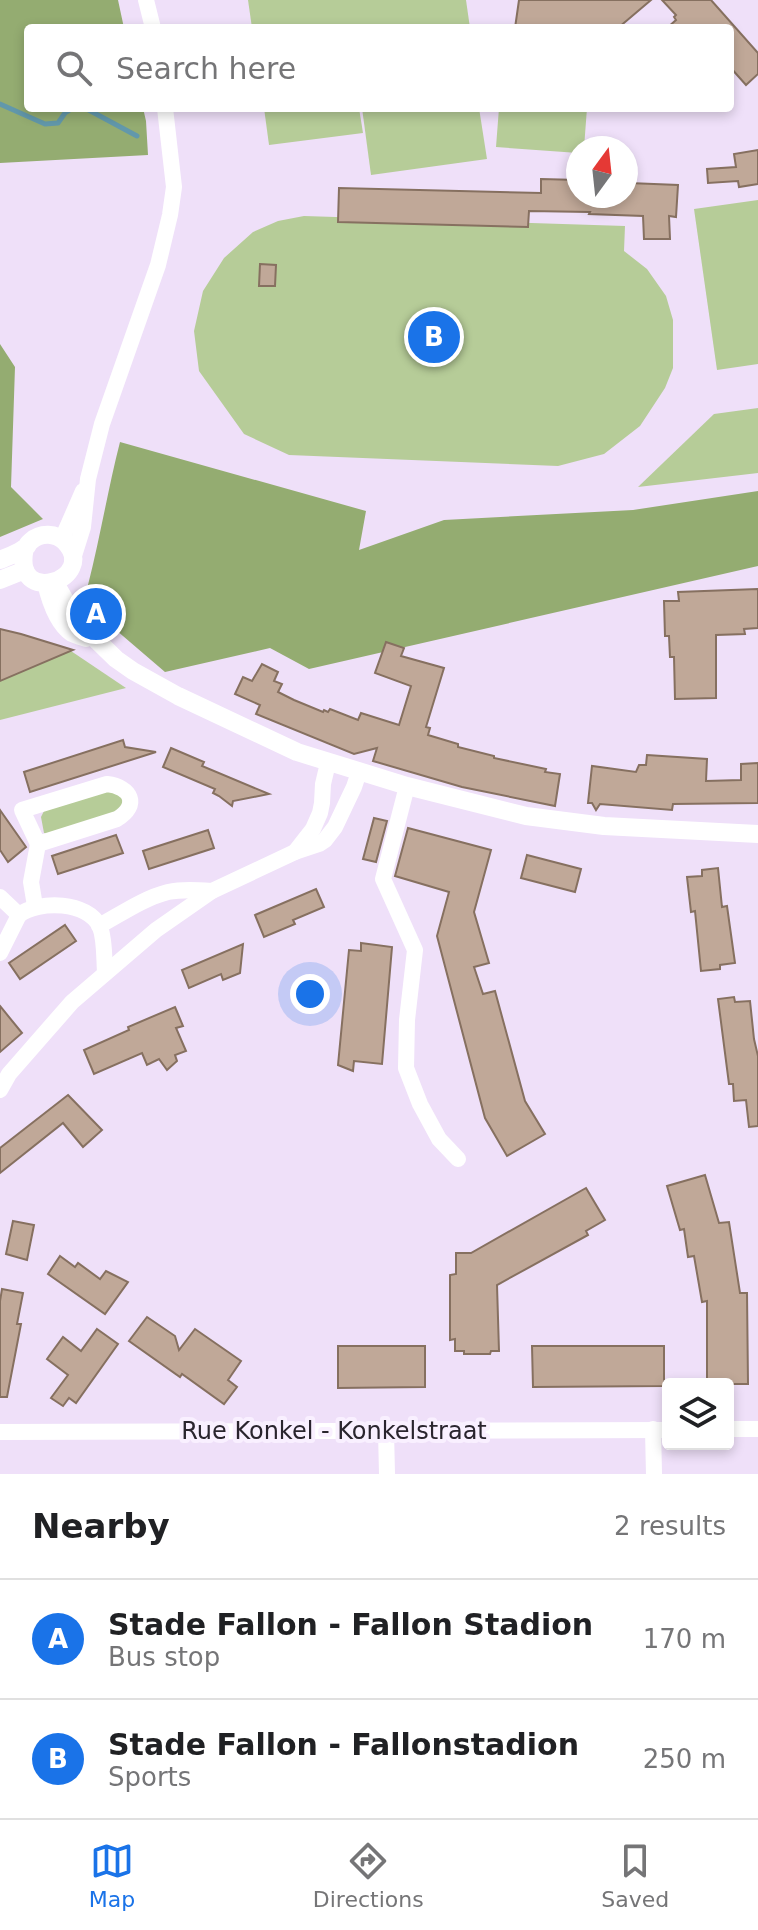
<!DOCTYPE html>
<style>
:root{--surface:#fff;--page:#f6f6f6;--text:#202124;--muted:#757577;--line:#e0e0e0;--accent:#1a73e8}
body{margin:0;font-family:"DejaVu Sans",sans-serif;background:var(--page);color:var(--text)}
.controls{position:absolute;right:24px;bottom:24px;display:grid;overflow:hidden;border-radius:8px;box-shadow:0 4px 12px #0003}
.controls button{width:72px;height:72px;display:grid;place-items:center;padding:0;border:0;border-bottom:2px solid var(--line);background:var(--surface);color:var(--text);font:40px sans-serif}
.compass{position:absolute;left:566px;top:136px;width:72px;height:72px;border-radius:50%;background:var(--surface);box-shadow:0 4px 12px #0003;rotate:15deg}
.you{position:absolute;left:310px;top:994px;width:28px;height:28px;margin:-20px;border:6px solid #fff;border-radius:50%;background:#1a73e8;box-shadow:0 0 0 12px #1a73e833}
.badge{display:grid;place-items:center;width:52px;height:52px;border-radius:50%;background:var(--accent);color:#fff;font-size:26px;font-weight:700}
.pin{position:absolute;translate:-50% -50%;border:4px solid #fff;box-shadow:0 2px 8px #0006}
.list{margin:0;padding:0;list-style:none}
h2{display:flex;justify-content:space-between;align-items:center;height:104px;margin:0;padding:0 32px;font-size:34px}
h2 small{font-size:26px;font-weight:400;color:var(--muted)}
.list li{display:grid;grid-template-columns:52px 1fr auto;gap:24px;align-items:center;box-sizing:border-box;height:120px;padding:0 32px;border-top:2px solid var(--line)}
.list b{display:block;font-size:30px;white-space:nowrap}
.list p{margin:0;font-size:26px;white-space:nowrap;color:var(--muted)}
.list em{font-size:26px;font-style:normal;color:var(--muted)}
.icon{flex:none;width:44px;height:44px;fill:none;stroke:currentColor;stroke-width:2;stroke-linecap:round;stroke-linejoin:round}
.map{position:relative;flex:none;width:758px;height:1474px;overflow:hidden}
.search{position:absolute;background:var(--surface);box-shadow:0 4px 12px #0003;left:24px;right:24px;top:24px;height:88px;display:flex;align-items:center;gap:20px;box-sizing:border-box;padding:0 28px;border-radius:8px;color:var(--muted);font-size:30px}
.sheet{height:344px;background:var(--surface)}
nav{display:flex;justify-content:space-around;align-items:center;box-sizing:border-box;height:112px;border-top:2px solid var(--line);background:var(--surface);font-size:22px;color:var(--muted)}
nav a{display:grid;justify-items:center;gap:4px}
nav .on{color:var(--accent)}
.map>svg:first-child{display:block}
.green{fill:#b6cc98}
.forest{fill:#94ac71}
.lines{fill:none;stroke-linecap:round;stroke-linejoin:round}
.stream{stroke:#6298ab;stroke-width:5}
.building{fill:#c0a898;stroke:#867060;stroke-width:2}
.minor{stroke:#fff;stroke-width:16}
.tertiary{stroke:#fff;stroke-width:18}
.labels{text-anchor:middle;dominant-baseline:central;stroke-width:8;stroke-linejoin:round;paint-order:stroke}
.street-label{font-size:24px;fill:#2a252e;stroke:#f9f0ff}
</style>
<div class="map">
<svg width="758" height="1474" viewBox="0 0 758 1474">
<rect width="100%" height="100%" fill="#efe0f9"/>
<g class="green">
<polygon points="248,0 466,0 470,28 252,28"/>
<polygon points="264,108 359,108 363,133 269,145"/>
<polygon points="362,108 479,108 487,159 371,175"/>
<polygon points="499,108 587,108 584,148 578,148 578,153 496,147"/>
<polygon points="758,200 758,364 717,370 694,209"/>
<polygon points="304,216 625,226 624,251 647,269 666,296 673,320 673,368 665,388 640,426 604,454 558,466 289,455 244,434 199,371 194,331 203,291 224,258 253,232 278,221"/>
<polygon points="758,408 758,473 638,487 714,414"/>
<polygon points="68,649 126,688 0,720 0,681"/>
<polygon points="106,789 123,796 121,810 49,835 44,833 41,817 45,809"/>
</g>
<g class="forest">
<polygon points="0,0 118,0 124,28 28,28 28,108 143,108 146,121 148,155 0,163"/>
<polygon points="0,344 15,367 11,487 43,519 0,537"/>
<path d="M120 442 366 511 359 550 444 520 633 510 758 491V566L309 669 270 648 165 672 109 624 88 585C100 538 108 489 120 442Z"/>
</g>
<g class="lines">
<g class="stream">
<polyline points="0,104 45,124 58,123 65,113 73,108"/>
<polyline points="85,108 137,136"/>
</g>
</g>
<g class="building">
<polygon points="519,0 651,0 618,28 515,28"/>
<polygon points="662,0 711,0 758,53 758,74 746,85 730,67 730,28 667,28 676,20 674,17 676,15"/>
<polygon points="758,150 758,184 739,187 738,181 708,183 707,169 736,167 734,154"/>
<polygon points="541,179 578,180 578,196 626,196 626,184 629,183 678,185 676,217 669,216 670,239 644,239 643,216 589,214 590,212 529,211 528,227 338,222 339,188 541,193"/>
<polygon points="260,264 276,265 275,286 259,286"/>
<polygon points="758,589 758,628 744,629 745,634 716,635 716,698 675,699 674,657 670,657 669,636 665,636 664,601 679,601 678,592"/>
<polygon points="0,629 21,634 73,650 0,681"/>
<polygon points="386,642 404,648 401,656 444,668 426,727 430,728 428,735 458,744 458,747 494,756 494,758 546,769 545,772 560,774 555,806 462,787 373,761 377,748 354,754 256,714 260,705 235,694 243,677 252,681 262,664 278,672 274,681 282,684 278,692 294,700 323,712 324,710 328,712 330,709 358,720 361,713 399,725 411,686 375,673"/>
<polygon points="123,740 125,747 156,752 30,792 24,772"/>
<polygon points="171,748 204,762 202,766 269,794 233,801 232,806 219,796 213,793 215,789 163,767"/>
<polygon points="647,755 707,759 706,781 741,780 741,764 758,763 758,803 673,804 672,810 600,804 596,810 592,803 588,803 592,766 636,772 639,765 646,765"/>
<polygon points="0,810 26,847 8,862 0,850"/>
<polygon points="374,818 387,821 376,862 363,859"/>
<polygon points="408,828 491,850 474,912 489,963 474,967 483,994 495,991 525,1101 545,1134 507,1156 485,1118 437,936 449,892 395,876"/>
<polygon points="208,830 214,848 149,869 143,851"/>
<polygon points="116,835 123,853 58,874 52,856"/>
<polygon points="527,855 581,869 575,892 521,878"/>
<polygon points="718,868 722,907 727,906 735,963 720,965 720,969 701,971 695,911 691,912 687,877 702,876 702,870"/>
<polygon points="316,889 324,907 293,920 295,924 264,937 255,915"/>
<polygon points="65,925 76,941 20,979 9,963"/>
<polygon points="361,943 392,947 382,1064 354,1061 353,1071 338,1065 349,950 361,951"/>
<polygon points="243,944 240,973 223,980 221,974 189,988 182,970"/>
<polygon points="734,997 735,1002 750,1001 754,1039 758,1056 758,1126 749,1127 746,1100 734,1101 733,1084 729,1084 718,999"/>
<polygon points="0,1006 22,1033 0,1052"/>
<polygon points="175,1007 183,1026 176,1028 186,1051 175,1055 177,1061 167,1070 159,1059 147,1065 142,1053 94,1074 84,1050 129,1030 128,1027"/>
<polygon points="68,1095 102,1130 83,1147 63,1123 0,1173 0,1148"/>
<polygon points="705,1175 719,1223 729,1222 740,1293 747,1293 748,1384 707,1384 707,1301 702,1302 694,1256 688,1257 684,1229 680,1230 667,1186"/>
<polygon points="586,1188 605,1220 586,1231 588,1235 497,1285 499,1351 491,1351 490,1354 464,1354 464,1351 455,1351 455,1339 450,1340 450,1275 456,1274 456,1253 471,1253"/>
<polygon points="13,1221 34,1225 27,1260 6,1254"/>
<polygon points="60,1256 75,1267 78,1263 100,1279 106,1271 128,1282 105,1314 48,1274"/>
<polygon points="2,1289 23,1293 17,1324 21,1324 7,1397 0,1397 0,1301"/>
<polygon points="147,1317 175,1336 179,1350 195,1329 241,1361 228,1380 237,1387 224,1404 182,1374 180,1377 129,1341"/>
<polygon points="97,1329 118,1344 76,1403 69,1398 63,1406 51,1398 68,1375 47,1359 63,1337 81,1351"/>
<polygon points="338,1346 425,1346 425,1387 338,1388"/>
<polygon points="532,1346 664,1346 664,1386 533,1387"/>
</g>
<g class="lines">
<g class="minor">
<polyline points="146,0 153,28"/>
<polyline points="62,539 83,491"/>
<polyline points="72,562 83,527 88,479 102,424 158,265 170,215 174,187 165,108"/>
<path d="M107 784C131 787 140 805 117 819L38 844 22 810Z"/>
<polyline points="407,786 383,879 415,950 407,1020 406,1068 420,1104 439,1139 458,1159"/>
<polyline points="295,852 313,829 320,813 322,803 323,784 328,763"/>
<path d="M0 897 19 915C39 900 88 901 100 927 105 940 104 959 105 972"/>
<polyline points="35,906 31,882 38,844"/>
<path d="M99 926C121 914 144 898 168 892 182 889 197 890 212 891"/>
<polyline points="0,953 19,915"/>
<polyline points="0,1090 9,1074 72,1002 156,930 212,891 295,852 319,844 325,840 335,827 354,787 359,772"/>
<polyline points="653,1429 654,1474"/>
<polyline points="728,1429 758,1429"/>
<polyline points="386,1431 387,1474"/>
<polyline points="0,1432 668,1430"/>
</g>
<g class="tertiary">
<path d="M0 560C7 557 16 554 23 549 32 543 23 548 31 541 41 532 56 533 65 542 100 579 11 609 25 548"/>
<polyline points="0,580 25,570"/>
<path d="M46 583C50 600 57 623 72 633 76 635 81 636 86 638"/>
<polyline points="55,583 77,621 116,659 133,671 178,696 297,752 407,786 526,816 604,826 758,834"/>
</g>
</g>
<g class="labels">
<g class="street-label">
<text x="334" y="1431">Rue Konkel - Konkelstraat</text>
</g>
</g>
</svg>
<div class="controls">
<button><svg class="icon" aria-label="layers" viewBox="0 0 24 24"><path d="M12 4l9 5-9 5-9-5zM3 14l9 5 9-5"/></svg></button>
</div>
<svg class="compass" viewBox="-18 -18 36 36"><path d="M0-13l5 13h-10z" fill="#e53935"/><path d="M0 13l5-13h-10z" fill="#757577"/></svg>
<div class="you"></div>
<div class="pin badge" style="left:96px;top:614px">A</div>
<div class="pin badge" style="left:434px;top:337px">B</div>
<div class="search"><svg class="icon" aria-label="search" viewBox="0 0 24 24"><circle cx="10" cy="10" r="6"/><path d="M15 15l6 6"/></svg>Search here</div>
</div>
<section class="sheet">
<h2>Nearby<small>2 results</small></h2>
<ul class="list">
<li><span class="badge">A</span><div><b>Stade Fallon - Fallon Stadion</b><p>Bus stop</p></div><em>170 m</em></li>
<li><span class="badge">B</span><div><b>Stade Fallon - Fallonstadion</b><p>Sports</p></div><em>250 m</em></li>
</ul>
</section>
<nav>
<a class="on"><svg class="icon" aria-label="map" viewBox="0 0 24 24"><path d="M3 6l6-2 6 2 6-2v14l-6 2-6-2-6 2zM9 4v14M15 6v14"/></svg>Map</a>
<a><svg class="icon" aria-label="directions" viewBox="0 0 24 24"><path d="M12 3l9 9-9 9-9-9zM9 14v-3h6M13 9l2 2-2 2"/></svg>Directions</a>
<a><svg class="icon" aria-label="saved" viewBox="0 0 24 24"><path d="M7 4h10v16l-5-4-5 4z"/></svg>Saved</a>
</nav>
